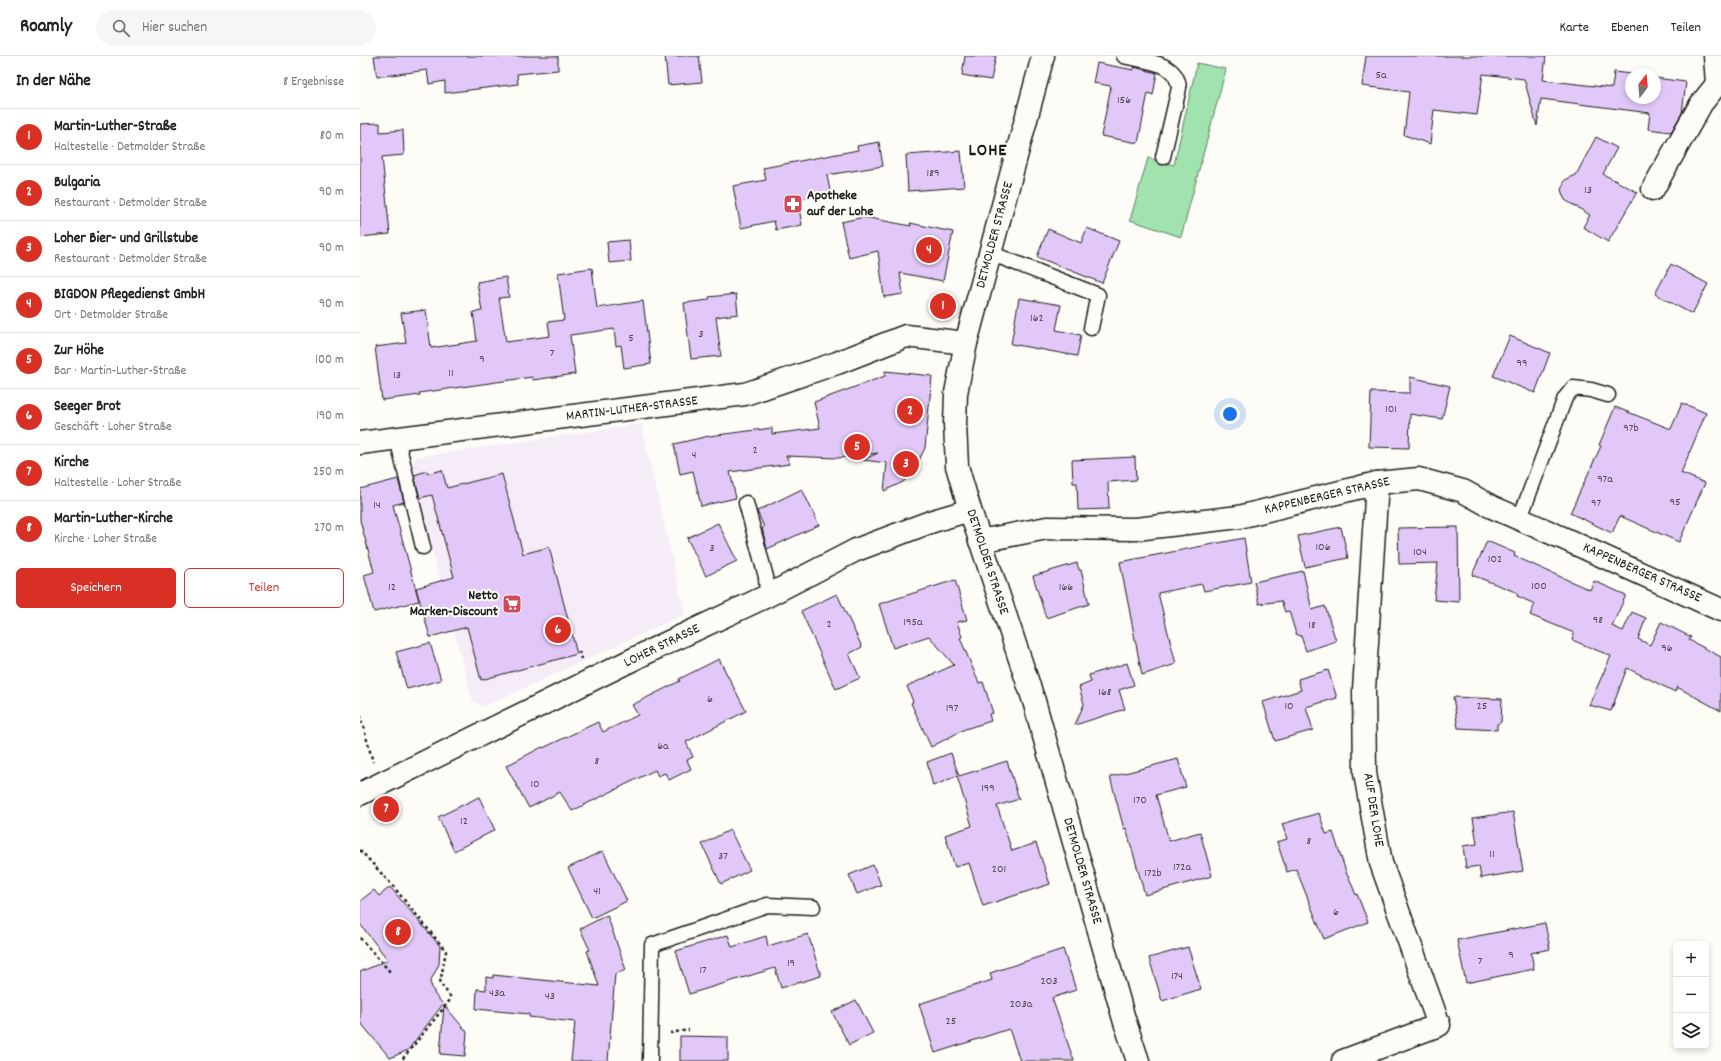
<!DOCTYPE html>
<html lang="de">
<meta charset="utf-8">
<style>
:root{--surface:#fff;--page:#f6f6f6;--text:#202124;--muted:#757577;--line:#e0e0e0;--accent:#d93025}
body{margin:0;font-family:Dekko,sans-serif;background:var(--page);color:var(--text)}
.controls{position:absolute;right:12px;bottom:12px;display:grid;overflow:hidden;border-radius:6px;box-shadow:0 2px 6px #0003}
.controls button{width:36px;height:36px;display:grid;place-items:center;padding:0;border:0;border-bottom:1px solid var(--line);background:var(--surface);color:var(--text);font:20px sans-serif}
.compass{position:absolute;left:1265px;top:12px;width:36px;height:36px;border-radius:50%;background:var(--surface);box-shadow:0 2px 6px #0003;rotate:16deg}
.you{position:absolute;left:870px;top:358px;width:14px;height:14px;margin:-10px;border:3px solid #fff;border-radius:50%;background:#1a73e8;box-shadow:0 0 0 6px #1a73e833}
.badge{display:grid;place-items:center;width:26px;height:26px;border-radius:50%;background:var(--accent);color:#fff;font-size:13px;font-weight:700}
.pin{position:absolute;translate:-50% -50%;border:2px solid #fff;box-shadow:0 1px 4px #0006}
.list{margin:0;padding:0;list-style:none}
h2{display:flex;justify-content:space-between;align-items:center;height:52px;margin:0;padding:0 16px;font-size:17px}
h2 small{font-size:13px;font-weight:400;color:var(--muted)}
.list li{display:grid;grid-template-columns:26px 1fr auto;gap:12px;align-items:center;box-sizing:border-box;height:56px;padding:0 16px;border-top:1px solid var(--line)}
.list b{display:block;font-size:15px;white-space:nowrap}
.list p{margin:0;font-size:13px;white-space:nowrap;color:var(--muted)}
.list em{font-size:13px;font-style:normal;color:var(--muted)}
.actions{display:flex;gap:8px;padding:12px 16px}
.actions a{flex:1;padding:9px 0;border:1px solid var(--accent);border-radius:6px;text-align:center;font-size:14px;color:var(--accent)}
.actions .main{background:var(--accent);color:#fff}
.icon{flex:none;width:22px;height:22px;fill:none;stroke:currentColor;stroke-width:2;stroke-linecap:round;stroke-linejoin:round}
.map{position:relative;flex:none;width:1361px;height:1005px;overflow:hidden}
header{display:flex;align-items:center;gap:24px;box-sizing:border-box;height:56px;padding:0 20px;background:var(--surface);border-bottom:1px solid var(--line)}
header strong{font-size:19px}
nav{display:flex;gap:22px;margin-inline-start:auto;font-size:14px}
.search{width:280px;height:36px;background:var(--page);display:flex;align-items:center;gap:10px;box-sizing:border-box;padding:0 14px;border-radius:22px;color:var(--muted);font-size:15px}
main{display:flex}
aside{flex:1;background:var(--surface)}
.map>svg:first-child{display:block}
.built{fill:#f5ecf7}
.green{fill:#a0e3ae;stroke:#5e8065}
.building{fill:#e2c8f8;stroke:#1c1c1c}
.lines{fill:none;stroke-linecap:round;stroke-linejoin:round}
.lane-casing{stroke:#1c1c1c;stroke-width:17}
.street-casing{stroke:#1c1c1c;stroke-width:25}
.secondary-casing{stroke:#1c1c1c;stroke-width:25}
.path{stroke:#1c1c1c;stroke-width:2.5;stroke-dasharray:3 3;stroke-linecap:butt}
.lane{stroke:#fdfcf7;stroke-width:14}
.street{stroke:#fdfcf7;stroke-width:22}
.secondary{stroke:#fdfcf7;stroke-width:22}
.labels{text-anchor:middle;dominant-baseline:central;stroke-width:4;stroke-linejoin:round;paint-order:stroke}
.number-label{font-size:12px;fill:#4e4753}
.poi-label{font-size:14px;font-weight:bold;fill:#1c1c1c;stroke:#fdfcf7;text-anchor:start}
.street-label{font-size:14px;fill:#1c1c1c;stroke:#fdfcf7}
.district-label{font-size:18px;font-weight:bold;letter-spacing:1px;fill:#1c1c1c;stroke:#fdfcf7}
</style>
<header>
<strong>Roamly</strong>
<div class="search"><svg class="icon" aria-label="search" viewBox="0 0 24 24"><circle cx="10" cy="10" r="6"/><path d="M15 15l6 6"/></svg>Hier suchen</div>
<nav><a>Karte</a><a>Ebenen</a><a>Teilen</a></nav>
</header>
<main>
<aside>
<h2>In der Nähe<small>8 Ergebnisse</small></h2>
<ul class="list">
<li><span class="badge">1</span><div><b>Martin-Luther-Straße</b><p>Haltestelle · Detmolder Straße</p></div><em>80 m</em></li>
<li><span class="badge">2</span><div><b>Bulgaria</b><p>Restaurant · Detmolder Straße</p></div><em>90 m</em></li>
<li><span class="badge">3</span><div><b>Loher Bier- und Grillstube</b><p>Restaurant · Detmolder Straße</p></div><em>90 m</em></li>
<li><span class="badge">4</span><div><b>BIGDON Pflegedienst GmbH</b><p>Ort · Detmolder Straße</p></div><em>90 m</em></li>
<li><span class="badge">5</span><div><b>Zur Höhe</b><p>Bar · Martin-Luther-Straße</p></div><em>100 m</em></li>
<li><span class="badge">6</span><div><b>Seeger Brot</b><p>Geschäft · Loher Straße</p></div><em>190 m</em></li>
<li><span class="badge">7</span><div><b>Kirche</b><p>Haltestelle · Loher Straße</p></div><em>250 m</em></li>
<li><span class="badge">8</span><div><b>Martin-Luther-Kirche</b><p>Kirche · Loher Straße</p></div><em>270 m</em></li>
</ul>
<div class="actions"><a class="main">Speichern</a><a>Teilen</a></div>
</aside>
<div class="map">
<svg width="1361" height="1005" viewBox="0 0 1361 1005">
<rect width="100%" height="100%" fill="#fdfcf7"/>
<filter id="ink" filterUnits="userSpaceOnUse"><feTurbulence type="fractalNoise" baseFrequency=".025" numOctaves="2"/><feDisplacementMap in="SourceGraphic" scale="8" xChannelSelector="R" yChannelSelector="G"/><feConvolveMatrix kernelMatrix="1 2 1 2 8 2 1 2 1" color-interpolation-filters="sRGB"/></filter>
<g filter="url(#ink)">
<polygon class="built" points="281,368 325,558 123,651 113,645 50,412 57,401"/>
<polygon class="green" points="837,7 866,13 821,181 770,164 788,102 814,109"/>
<g class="building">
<polygon points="14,0 198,0 198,14 157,18 158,28 85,37 85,25 69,28 67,14 17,21"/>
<polygon points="305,0 339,0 342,26 308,29"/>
<polygon points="605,0 636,0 631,24 602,19"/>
<polygon points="1006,0 1186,0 1183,24 1252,32 1254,16 1271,18 1271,42 1295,42 1295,22 1326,26 1322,57 1311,76 1288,73 1290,57 1181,43 1177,70 1164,23 1123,18 1117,59 1074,54 1070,88 1044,79 1049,36 1002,30"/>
<polygon points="737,7 774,14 774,11 797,17 793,39 788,37 778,87 741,80 751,30 733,27"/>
<polygon points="20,67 20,76 43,74 44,99 22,101 30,178 0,181 0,68"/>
<polygon points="1236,81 1257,92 1243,118 1277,136 1248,186 1223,171 1230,159 1205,144 1201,134 1205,124 1216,119"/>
<polygon points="519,86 523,110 467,119 471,140 440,142 439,152 442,169 416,174 414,165 381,172 373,130 406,124 403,112 498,94 497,90"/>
<polygon points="601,95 604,131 548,135 546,99"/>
<polygon points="504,161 551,170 550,167 593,176 583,225 540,217 543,238 524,241 518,195 489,202 481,166"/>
<polygon points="727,172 759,185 742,227 677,201 688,173 721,187"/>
<polygon points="269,184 271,205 249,207 247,186"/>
<polygon points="1311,208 1348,228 1332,258 1295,238"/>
<polygon points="232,212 237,252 283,245 291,308 264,312 261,289 256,290 254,273 210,279 215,318 173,324 172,321 59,337 60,339 22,344 15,291 46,287 41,257 66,254 71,292 117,285 113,256 122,255 117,226 146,221 149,241 139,242 146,286 190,280 188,266 204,264 198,217"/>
<polygon points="376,238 378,258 356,261 361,300 331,303 324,247 349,244 349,241"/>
<polygon points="659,242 701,249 696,274 721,279 717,300 651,288"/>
<polygon points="1150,280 1190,297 1175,337 1133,320"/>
<polygon points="525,315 572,320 565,392 552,418 543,426 524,435 527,407 503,404 518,397 478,402 426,400 430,408 370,416 376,442 341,450 333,415 320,418 314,388 349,380 412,372 412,378 460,372 454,346 525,320"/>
<polygon points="1050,321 1090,330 1082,363 1050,358 1049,392 1009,391 1011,336 1050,337"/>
<polygon points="1322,347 1346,357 1321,417 1345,427 1319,486 1260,460 1252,477 1210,457 1241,390 1239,389 1255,351 1311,373"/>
<polygon points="775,401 776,424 748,426 749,453 718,454 717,427 713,427 712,404"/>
<polygon points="82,414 87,432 142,418 163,498 189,491 217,598 121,624 107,571 70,581 56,532 94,521 72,439 60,442 54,419 67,415 68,418"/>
<polygon points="38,423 44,446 33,449 59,545 14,556 4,519 14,516 0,464 0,433"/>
<polygon points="442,433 459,469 407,493 402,472 404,471 397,455"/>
<polygon points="358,467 377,505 346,520 327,482"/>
<polygon points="981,471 988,502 945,511 938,480"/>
<polygon points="1098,471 1099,546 1074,544 1078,507 1039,508 1038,472"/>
<polygon points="884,482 891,526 844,535 842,528 798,537 816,608 782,619 760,506"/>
<polygon points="1127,485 1155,497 1154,500 1230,534 1234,525 1266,539 1252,570 1263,575 1272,556 1286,562 1278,583 1290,589 1301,566 1331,581 1329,584 1361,601 1361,655 1317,631 1315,636 1267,612 1251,655 1229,649 1251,600 1212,584 1214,577 1170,559 1175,548 1157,540 1158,537 1112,519"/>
<polygon points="717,507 719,514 721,514 729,548 686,562 673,520"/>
<polygon points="943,515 952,554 965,550 976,585 946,595 941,580 936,578 929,555 925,556 921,545 899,548 894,526"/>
<polygon points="595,524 607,564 597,566 602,581 600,582 619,627 623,626 633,657 629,658 631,665 605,673 571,691 551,647 553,646 547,630 594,609 569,580 533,592 519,548"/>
<polygon points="477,538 502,591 489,598 500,622 476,633 441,555"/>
<polygon points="70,587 81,624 47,633 36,596"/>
<polygon points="359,603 386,655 326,686 333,701 327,704 331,713 309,724 305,717 298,720 295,714 212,755 200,736 169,752 146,710 182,691 183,692 238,666 243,676 278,659 272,649 320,625 319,623"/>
<polygon points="767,607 774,629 759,634 765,653 715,669 724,648 719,631 731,626 729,619"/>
<polygon points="968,614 977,642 946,651 953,674 915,685 903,646 941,634 938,623"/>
<polygon points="1093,641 1142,643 1141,666 1137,668 1137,674 1098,672"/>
<polygon points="591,697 599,720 647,705 659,743 637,750 652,795 676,787 690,828 623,850 609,807 595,811 585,779 612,770 597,720 573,730 567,706"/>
<polygon points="818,703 826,731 796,739 809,785 840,776 852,820 785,839 766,772 764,773 750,721"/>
<polygon points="119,741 135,774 94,795 78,761"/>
<polygon points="1153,756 1163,815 1121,822 1119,810 1106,812 1103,790 1117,788 1113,762"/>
<polygon points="959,757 966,778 973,776 987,819 988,819 996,839 997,838 1008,866 964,883 936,813 927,816 917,786 927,783 922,768"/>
<polygon points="370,774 390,814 361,828 342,788"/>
<polygon points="243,795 267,845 232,862 208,812"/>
<polygon points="513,809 521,829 497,838 489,819"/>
<polygon points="30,831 80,890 79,908 70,926 75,939 83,948 48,994 30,1002 0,966 0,916 28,904 0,868 0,845 14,834 19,840"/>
<polygon points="247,859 266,914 255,918 248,1005 211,1005 215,966 169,961 169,958 116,953 117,933 126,934 126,921 133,922 133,919 239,930 227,895 230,894 220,873"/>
<polygon points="1185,867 1190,893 1171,897 1174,913 1106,927 1097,884"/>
<polygon points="448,878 461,920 421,932 415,912 329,938 316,895 368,879 372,891 406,880 408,890"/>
<polygon points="828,891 841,933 802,945 789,902"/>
<polygon points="703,893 716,934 692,942 714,1005 660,1005 649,973 575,997 559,948 632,924 630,917"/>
<polygon points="496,944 513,977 489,989 472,956"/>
<polygon points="84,949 107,976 105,1000 80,998"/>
<polygon points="320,980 368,981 368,1005 320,1005"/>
</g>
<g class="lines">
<defs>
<g id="lane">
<path d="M764 0C786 6 817 5 819 32L803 101"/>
<polyline points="630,197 738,239 731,272"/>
<polyline points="37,382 63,491"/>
<polyline points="386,447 406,521 407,540"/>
<polyline points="1160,462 1205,342 1213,332 1231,334 1248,339"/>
<polyline points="290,1005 292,889 407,849 453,851"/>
</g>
<g id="street">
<polyline points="1293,133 1341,48 1357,28 1355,0"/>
<polyline points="0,387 385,338 477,307 546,280 606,287"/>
<polyline points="620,485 687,472 776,473 879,461 1017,427 1059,423 1103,435 1132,451 1205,483 1361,554"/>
<polyline points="983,1005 1079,969 1021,807 1005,717 1004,634 1017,427"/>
</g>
<g id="secondary">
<polyline points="683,0 606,287 596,337 595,368 597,410 610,454 674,645 764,963 778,1005"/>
<polyline points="0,738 296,592 407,540 496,494 573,465 610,454"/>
</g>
</defs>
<use href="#lane" class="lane-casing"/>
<use href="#street" class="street-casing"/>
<use href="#secondary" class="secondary-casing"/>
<g class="path">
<polyline points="219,595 221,603"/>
<polyline points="0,659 13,706"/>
<polyline points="0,794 32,829 86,895 80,927 90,940 90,944 41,1005"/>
<polyline points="0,882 31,917"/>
<polyline points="310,977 329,974"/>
</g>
<use href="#lane" class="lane"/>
<use href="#street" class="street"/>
<use href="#secondary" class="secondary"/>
</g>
</g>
<defs>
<symbol id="pharmacy-square" viewBox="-11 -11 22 22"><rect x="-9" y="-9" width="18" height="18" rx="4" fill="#d1495b" stroke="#fdfcf7"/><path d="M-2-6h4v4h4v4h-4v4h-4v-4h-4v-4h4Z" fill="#fff"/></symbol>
<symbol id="supermarket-square" viewBox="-11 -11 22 22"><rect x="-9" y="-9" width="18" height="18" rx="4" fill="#d1495b" stroke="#fdfcf7"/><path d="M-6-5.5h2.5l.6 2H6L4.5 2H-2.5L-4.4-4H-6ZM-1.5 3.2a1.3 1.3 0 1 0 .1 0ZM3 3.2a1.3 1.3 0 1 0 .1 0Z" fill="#fff"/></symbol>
</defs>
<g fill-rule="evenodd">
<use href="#pharmacy-square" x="422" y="137" width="22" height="22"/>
<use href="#supermarket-square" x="141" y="537" width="22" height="22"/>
</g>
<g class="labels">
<g class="number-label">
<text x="1021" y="19">5a</text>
<text x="764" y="44">156</text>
<text x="573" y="117">189</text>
<text x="1228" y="134">13</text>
<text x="677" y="262">162</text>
<text x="341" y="278">3</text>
<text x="271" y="282">5</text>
<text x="192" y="297">7</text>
<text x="122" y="303">9</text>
<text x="1162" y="307">99</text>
<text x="91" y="317">11</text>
<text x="37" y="319">13</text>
<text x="1031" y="353">101</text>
<text x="1271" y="372">97b</text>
<text x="395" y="394">2</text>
<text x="334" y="399">4</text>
<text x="1245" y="423">97a</text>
<text x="1315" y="446">95</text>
<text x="1236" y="447">97</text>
<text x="17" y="449">14</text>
<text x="963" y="491">106</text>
<text x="352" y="492">3</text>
<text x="1060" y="496">104</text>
<text x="1135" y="503">102</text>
<text x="1179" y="530">100</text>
<text x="32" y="531">12</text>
<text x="706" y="531">166</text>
<text x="1238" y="564">98</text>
<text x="553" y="566">195a</text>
<text x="469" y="568">2</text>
<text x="952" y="569">18</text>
<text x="1307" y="592">96</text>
<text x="745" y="636">168</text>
<text x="350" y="643">6</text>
<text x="929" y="650">10</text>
<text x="1122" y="650">25</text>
<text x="592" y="652">197</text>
<text x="303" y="690">6a</text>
<text x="237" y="705">8</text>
<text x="175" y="728">10</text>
<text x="628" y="732">199</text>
<text x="780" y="744">170</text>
<text x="104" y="765">12</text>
<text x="949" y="785">8</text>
<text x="1132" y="798">11</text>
<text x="363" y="800">37</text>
<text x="822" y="811">172a</text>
<text x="639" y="813">201</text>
<text x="793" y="817">172b</text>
<text x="237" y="835">41</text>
<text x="976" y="856">6</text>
<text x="1151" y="899">9</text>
<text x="1120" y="905">7</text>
<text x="431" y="907">19</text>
<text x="343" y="914">17</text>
<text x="817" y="920">174</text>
<text x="689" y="925">203</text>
<text x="137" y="937">43a</text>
<text x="190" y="940">43</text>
<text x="661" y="948">203a</text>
<text x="591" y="965">25</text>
</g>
<g class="poi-label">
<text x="447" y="140">Apotheke<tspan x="447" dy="16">auf der Lohe</tspan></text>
<text x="138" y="540" text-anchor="end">Netto<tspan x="138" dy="16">Marken-Discount</tspan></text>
</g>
<g class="street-label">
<text transform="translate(635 179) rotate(-75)">DETMOLDER STRASSE</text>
<text transform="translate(272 353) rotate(-7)">MARTIN-LUTHER-STRASSE</text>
<text transform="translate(967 440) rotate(-13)">KAPPENBERGER STRASSE</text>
<text transform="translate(627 506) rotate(72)">DETMOLDER STRASSE</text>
<text transform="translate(1282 517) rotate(24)">KAPPENBERGER STRASSE</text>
<text transform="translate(302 590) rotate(-26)">LOHER STRASSE</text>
<text transform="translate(1013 754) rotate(81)">AUF DER LOHE</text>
<text transform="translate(722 815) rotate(74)">DETMOLDER STRASSE</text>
</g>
<g class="district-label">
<text x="628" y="95">LOHE</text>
</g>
</g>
</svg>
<div class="controls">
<button>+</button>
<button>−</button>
<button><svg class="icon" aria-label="layers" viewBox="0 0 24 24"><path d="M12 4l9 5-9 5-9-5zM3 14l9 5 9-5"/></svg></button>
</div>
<svg class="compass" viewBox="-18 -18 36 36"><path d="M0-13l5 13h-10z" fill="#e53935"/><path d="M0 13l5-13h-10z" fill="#757577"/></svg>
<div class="you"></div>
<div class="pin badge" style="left:583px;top:250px">1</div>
<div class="pin badge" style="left:550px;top:355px">2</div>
<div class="pin badge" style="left:546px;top:408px">3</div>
<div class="pin badge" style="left:569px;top:194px">4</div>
<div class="pin badge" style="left:497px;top:391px">5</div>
<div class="pin badge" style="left:198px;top:574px">6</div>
<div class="pin badge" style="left:26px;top:753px">7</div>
<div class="pin badge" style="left:38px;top:876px">8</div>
</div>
</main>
